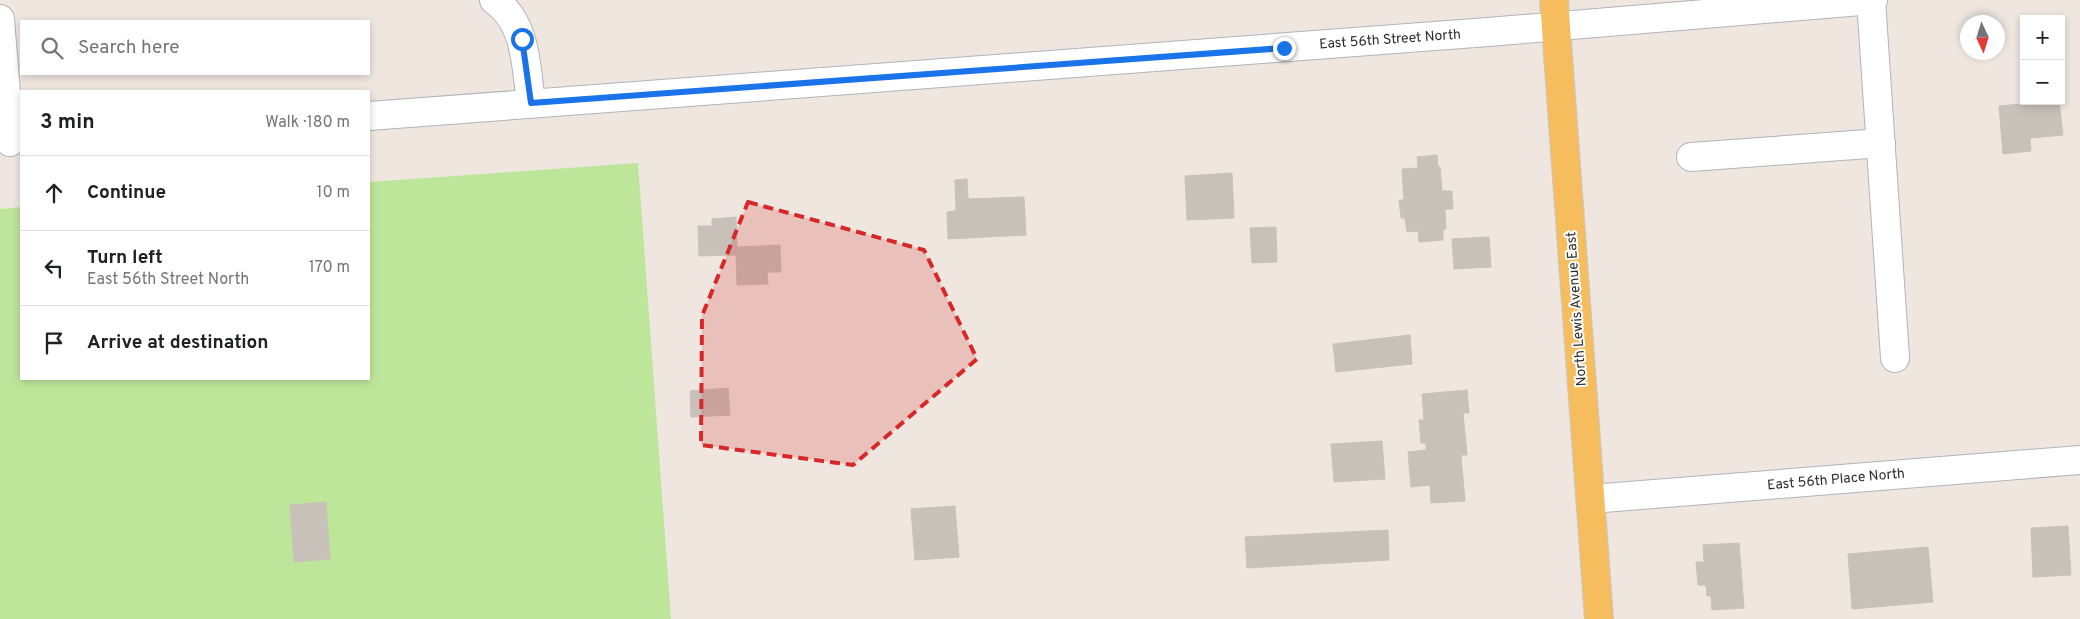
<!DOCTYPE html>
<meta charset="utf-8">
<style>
:root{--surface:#fff;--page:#f2f2f2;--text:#202124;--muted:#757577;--line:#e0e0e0}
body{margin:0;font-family:Overpass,sans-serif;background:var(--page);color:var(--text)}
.controls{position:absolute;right:15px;top:15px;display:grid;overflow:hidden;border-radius:0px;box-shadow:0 2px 8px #0003}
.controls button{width:45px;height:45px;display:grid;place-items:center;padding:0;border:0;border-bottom:1px solid var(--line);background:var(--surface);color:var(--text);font:25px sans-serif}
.compass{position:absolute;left:1960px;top:15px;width:45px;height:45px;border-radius:50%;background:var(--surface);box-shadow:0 2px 8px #0003;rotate:176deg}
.stop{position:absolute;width:15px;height:15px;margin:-11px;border:4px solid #1a73e8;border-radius:50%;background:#fff}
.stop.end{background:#1a73e8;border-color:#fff;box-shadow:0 1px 5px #0008}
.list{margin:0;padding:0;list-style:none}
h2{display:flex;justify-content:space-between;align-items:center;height:65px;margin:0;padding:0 20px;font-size:21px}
h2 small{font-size:16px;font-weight:400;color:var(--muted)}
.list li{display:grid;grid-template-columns:32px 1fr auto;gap:15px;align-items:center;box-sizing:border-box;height:75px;padding:0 20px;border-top:1px solid var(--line)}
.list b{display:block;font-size:19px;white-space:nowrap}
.list p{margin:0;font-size:16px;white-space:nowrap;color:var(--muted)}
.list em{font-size:16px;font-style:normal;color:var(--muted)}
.icon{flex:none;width:28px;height:28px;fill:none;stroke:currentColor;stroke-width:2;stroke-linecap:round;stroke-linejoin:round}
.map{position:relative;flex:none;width:2080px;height:619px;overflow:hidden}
.search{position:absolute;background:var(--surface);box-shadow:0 2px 8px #0003;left:20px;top:20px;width:350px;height:55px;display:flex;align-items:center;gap:12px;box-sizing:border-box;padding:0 18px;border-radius:0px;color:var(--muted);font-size:19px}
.panel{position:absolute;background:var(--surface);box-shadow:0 2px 8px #0003;left:20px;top:90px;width:350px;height:290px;border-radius:0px}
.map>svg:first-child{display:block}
.green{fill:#bee69a}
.building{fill:#c7c1ba;stroke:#cac1b8}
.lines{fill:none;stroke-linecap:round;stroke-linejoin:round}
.minor-casing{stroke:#afb4bd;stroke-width:30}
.major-casing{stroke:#c8c8c8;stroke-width:30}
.minor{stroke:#fff;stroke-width:28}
.major{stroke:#f5bd5e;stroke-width:28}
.route{stroke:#1a73e8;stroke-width:6}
.marked{fill:#d62828;fill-opacity:0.2;stroke:#d62828;stroke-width:4;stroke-dasharray:10 6;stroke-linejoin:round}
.labels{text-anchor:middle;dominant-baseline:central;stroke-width:4;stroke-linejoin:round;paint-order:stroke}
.street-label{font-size:14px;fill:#2d2d2d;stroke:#fff}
</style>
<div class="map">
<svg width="2080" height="619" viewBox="0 0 2080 619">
<rect width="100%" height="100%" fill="#eee6df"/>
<polygon class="green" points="638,163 671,619 0,619 0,209 21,207 21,379 369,379 369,182"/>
<g class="building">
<polygon points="2049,101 2059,101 2063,135 2030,138 2031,151 2003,154 1999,106"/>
<polygon points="1437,155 1438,167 1440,167 1442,191 1452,191 1453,209 1445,209 1446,229 1443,229 1443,240 1419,242 1418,231 1407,232 1405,218 1401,218 1399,200 1404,200 1402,169 1418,168 1417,157"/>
<polygon points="1232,173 1234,218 1187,220 1185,176"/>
<polygon points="967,179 968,199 1024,197 1026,235 948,239 947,212 956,211 955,180"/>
<polygon points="736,217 737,247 780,245 781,272 767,272 768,284 737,285 736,255 699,256 698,226 712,226 712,219"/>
<polygon points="1276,227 1277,262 1252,263 1250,228"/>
<polygon points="1489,237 1491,267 1454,269 1452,239"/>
<polygon points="1410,335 1412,364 1336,372 1333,344"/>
<polygon points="728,388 730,415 691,417 690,391"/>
<polygon points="1467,390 1469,413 1463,413 1467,455 1461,455 1465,501 1431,503 1430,485 1411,487 1408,452 1426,450 1426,443 1421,443 1419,420 1424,420 1422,394"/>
<polygon points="1382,441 1385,479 1334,482 1331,444"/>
<polygon points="326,502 330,559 294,562 290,505"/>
<polygon points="955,506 959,557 915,560 911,509"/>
<polygon points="2068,526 2071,575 2033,577 2031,528"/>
<polygon points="1388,530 1389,560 1247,568 1245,537"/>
<polygon points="1739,543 1744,608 1712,610 1711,596 1707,596 1706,585 1698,585 1696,562 1704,562 1703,545"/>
<polygon points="1928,547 1933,602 1852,609 1848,554"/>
</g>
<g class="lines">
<defs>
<g id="minor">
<path d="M494 0C527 22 526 68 531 103"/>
<polyline points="1871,0 1895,358"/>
<polyline points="0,19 10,142"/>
<polyline points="369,116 1488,32 1873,0"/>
<polyline points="1691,157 1881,143"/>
<polyline points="1591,499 2080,460"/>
</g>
<polyline id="major" points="1554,0 1599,619"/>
</defs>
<use href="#minor" class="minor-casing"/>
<use href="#major" class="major-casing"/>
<use href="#minor" class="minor"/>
<use href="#major" class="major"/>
</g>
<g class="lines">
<polyline class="route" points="522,39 531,103 1284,48"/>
</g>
<path class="marked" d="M748 202 924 250 977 359 853 465 701 445 702 316Z"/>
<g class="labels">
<g class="street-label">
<text transform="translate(1390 40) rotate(-4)">East 56th Street North</text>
<text transform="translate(1577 309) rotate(-94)">North Lewis Avenue East</text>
<text transform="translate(1836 480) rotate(-5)">East 56th Place North</text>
</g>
</g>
</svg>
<div class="controls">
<button>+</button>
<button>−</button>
</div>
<svg class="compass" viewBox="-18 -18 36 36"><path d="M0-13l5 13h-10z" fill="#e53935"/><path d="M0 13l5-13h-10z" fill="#757577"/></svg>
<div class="stop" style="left:522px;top:39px"></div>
<div class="stop end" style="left:1284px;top:48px"></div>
<div class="search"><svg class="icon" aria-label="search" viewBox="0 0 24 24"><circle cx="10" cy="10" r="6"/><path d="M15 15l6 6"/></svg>Search here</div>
<section class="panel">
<h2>3 min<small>Walk · 180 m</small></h2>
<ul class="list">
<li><svg class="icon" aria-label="ahead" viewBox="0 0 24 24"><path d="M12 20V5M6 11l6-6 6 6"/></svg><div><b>Continue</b></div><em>10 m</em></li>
<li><svg class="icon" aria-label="left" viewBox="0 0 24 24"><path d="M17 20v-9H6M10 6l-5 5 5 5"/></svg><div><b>Turn left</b><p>East 56th Street North</p></div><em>170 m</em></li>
<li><svg class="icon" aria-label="arrive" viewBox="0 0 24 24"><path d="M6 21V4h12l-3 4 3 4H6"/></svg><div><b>Arrive at destination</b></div></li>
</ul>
</section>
</div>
